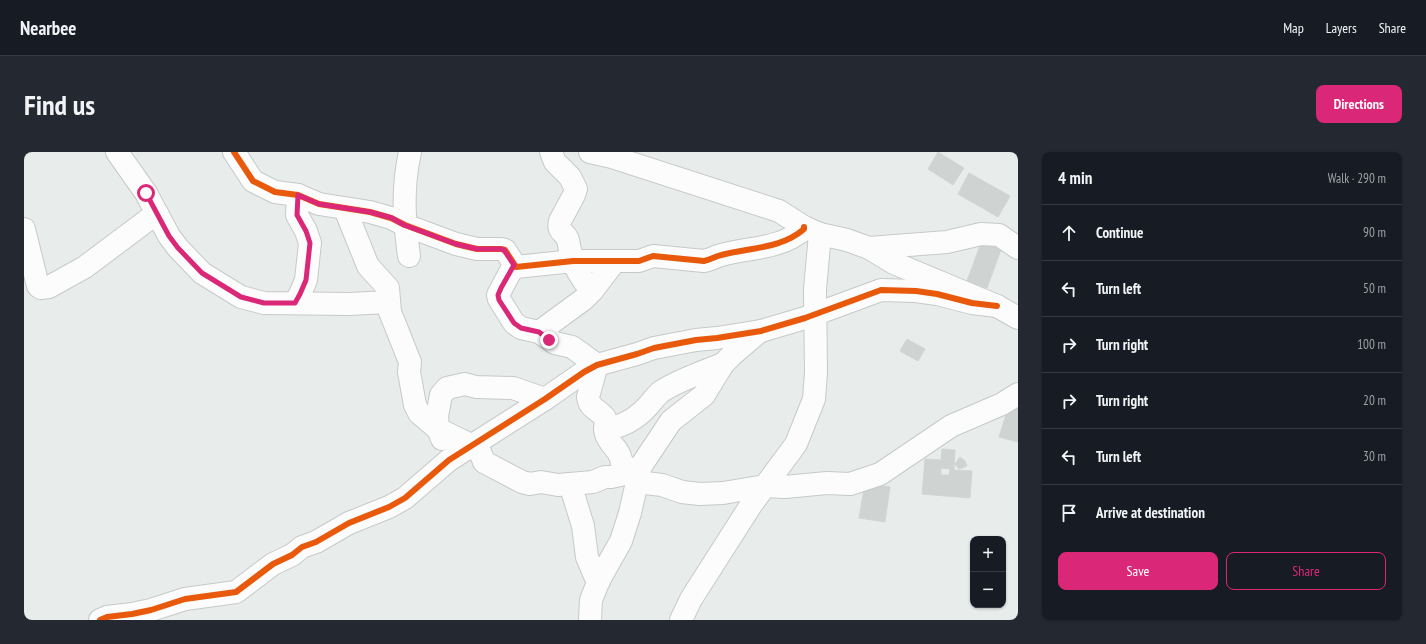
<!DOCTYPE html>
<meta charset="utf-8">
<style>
:root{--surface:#171b24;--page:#242831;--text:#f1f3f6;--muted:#9ea1a6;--line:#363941;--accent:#db2777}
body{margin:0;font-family:"PT Sans Narrow",sans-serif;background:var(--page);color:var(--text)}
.controls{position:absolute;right:12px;bottom:12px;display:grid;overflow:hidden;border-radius:8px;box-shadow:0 1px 3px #0004}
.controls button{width:36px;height:36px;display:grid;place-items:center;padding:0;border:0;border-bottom:1px solid var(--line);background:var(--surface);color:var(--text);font:20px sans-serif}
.stop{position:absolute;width:12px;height:12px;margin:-9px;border:3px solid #db2777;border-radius:50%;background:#fff}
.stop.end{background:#db2777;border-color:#fff;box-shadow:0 1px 4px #0008}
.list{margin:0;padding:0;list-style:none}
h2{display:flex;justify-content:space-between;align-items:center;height:52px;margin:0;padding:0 16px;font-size:17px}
h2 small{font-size:13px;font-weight:400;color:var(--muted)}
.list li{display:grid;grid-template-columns:26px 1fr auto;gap:12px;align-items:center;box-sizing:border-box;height:56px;padding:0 16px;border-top:1px solid var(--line)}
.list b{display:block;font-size:15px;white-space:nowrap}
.list em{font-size:13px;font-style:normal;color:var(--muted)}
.actions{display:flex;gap:8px;padding:12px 16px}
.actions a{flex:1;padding:9px 0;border:1px solid var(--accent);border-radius:8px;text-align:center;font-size:14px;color:var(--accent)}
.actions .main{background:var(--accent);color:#fff}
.icon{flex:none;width:22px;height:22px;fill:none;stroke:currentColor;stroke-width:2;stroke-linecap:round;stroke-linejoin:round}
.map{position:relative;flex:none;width:994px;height:468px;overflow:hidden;border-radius:8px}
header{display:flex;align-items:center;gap:24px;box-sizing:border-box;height:56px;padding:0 20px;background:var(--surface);border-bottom:1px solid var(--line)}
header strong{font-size:19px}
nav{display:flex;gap:22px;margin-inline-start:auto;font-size:14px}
.intro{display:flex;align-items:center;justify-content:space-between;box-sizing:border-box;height:96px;padding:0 24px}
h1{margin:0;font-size:28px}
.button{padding:10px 18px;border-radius:8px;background:var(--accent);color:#fff;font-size:14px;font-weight:700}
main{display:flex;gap:24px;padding:0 24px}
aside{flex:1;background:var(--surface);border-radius:8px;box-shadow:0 1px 3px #0004}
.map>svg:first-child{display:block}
.building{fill:#cfd4d2;stroke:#d1d6d4;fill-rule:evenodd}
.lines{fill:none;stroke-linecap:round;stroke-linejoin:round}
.minor-casing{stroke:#c5cac8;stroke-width:24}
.minor{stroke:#fcfcfc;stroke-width:22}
.cycleway-casing{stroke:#f7fbf9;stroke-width:8}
.cycleway{stroke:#e8590c;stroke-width:6}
.route{stroke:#db2777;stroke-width:5}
</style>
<header>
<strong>Nearbee</strong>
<nav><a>Map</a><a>Layers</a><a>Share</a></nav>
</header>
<div class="intro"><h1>Find us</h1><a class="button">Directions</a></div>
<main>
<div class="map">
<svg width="994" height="468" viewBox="0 0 994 468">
<rect width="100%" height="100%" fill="#e8edeb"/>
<g class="building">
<polygon points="914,0 940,16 929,33 904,17"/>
<polygon points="945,21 986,44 974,65 934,42"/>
<polygon points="958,88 978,95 963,136 943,129"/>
<polygon points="883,187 901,197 894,209 876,199"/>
<polygon points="985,253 994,256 994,290 975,285"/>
<path d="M918 297 931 298 930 318 948 319 946 346 898 342 901 307 917 308ZM917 316 926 317 925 323H917Z"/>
<polygon points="936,305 941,309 943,314 935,317 931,312"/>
<polygon points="841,331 866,335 861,370 835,366"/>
</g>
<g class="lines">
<defs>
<g id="minor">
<polyline points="93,0 122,41 145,84 154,96 178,121 217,145 240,151 325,152 365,150"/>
<path d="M210 0 229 29 251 40 274 43 295 52 346 60 367 66 381 73 432 92 453 97H477L481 98 492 115 549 109H615L629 104 680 109C685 108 689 106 694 104 723 95 756 98 780 77V75"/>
<path d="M527 0 531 10 546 25 552 37 550 43 536 69C533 81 541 79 544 88 545 91 545 95 546 98 549 113 557 127 568 139"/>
<polyline points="566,0 588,5 755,59 780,75 796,82 823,88 845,96 870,111 973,154 994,166"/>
<polyline points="321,57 344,114 364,136 366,160 386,210 385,220 391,253 395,261 414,277 449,294 457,302 460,310 498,330 506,332 517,330 534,333 569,330 581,325 587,325 600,322 617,314 647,269 680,243 699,212 709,202 736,179"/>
<polyline points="0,77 14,134 17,136 25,135 61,115 133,61"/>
<polyline points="845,96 923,90 957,82 975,83 994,96"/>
<path d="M385 104C380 68 378 36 386 0"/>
<path d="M490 113 474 143 475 147 490 171 497 176 515 180 531 191 548 195 573 213 564 245C565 257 576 258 581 266 583 271 580 277 582 282 584 289 590 294 594 300 598 307 599 314 600 322"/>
<polyline points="271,151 276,142 282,128 286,91 282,79 273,63 274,43"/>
<polyline points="515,180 560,147 568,139 591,109"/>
<path d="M581 277C598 275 611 268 623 255 628 250 632 243 638 239 657 227 679 220 699 212"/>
<polyline points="418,287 414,277 413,264 417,243 423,236 441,232 452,235 489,236 521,247"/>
<polyline points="613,330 638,333 658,340 676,342 699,341 741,334 761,335 803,331 826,332 856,322 927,274 978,252 994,242"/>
<polyline points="546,332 559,374 563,405 571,424 575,429"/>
<polyline points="76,468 83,465 108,462 127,458 161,447 212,440 249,412 268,403 278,395 292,390 325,371 365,355 381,346 425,308 521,247 560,220 573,213 613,202 630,196 672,188 693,186 737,179 781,166 857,138 892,139 913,142 948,151 973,154"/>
<polyline points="566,468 567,448 575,428 597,389 606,361 616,317"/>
<polyline points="657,468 667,447 727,353 772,292 790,247 792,220 791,137 796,82"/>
</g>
</defs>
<use href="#minor" class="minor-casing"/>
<use href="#minor" class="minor"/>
<defs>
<g id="cycleway">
<path d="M210 0 229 29 251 40 274 43 295 52 346 60 367 66 381 73 432 92 453 97H477L481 98 492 115 549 109H615L629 104 680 109C685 108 689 106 694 104 723 95 756 98 780 77V75"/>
<polyline points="76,468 83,465 108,462 127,458 161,447 212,440 249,412 268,403 278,395 292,390 325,371 365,355 381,346 425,308 521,247 560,220 573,213 613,202 630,196 672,188 693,186 737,179 781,166 857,138 892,139 913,142 948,151 973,154"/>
</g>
</defs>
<use href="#cycleway" class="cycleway-casing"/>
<use href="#cycleway" class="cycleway"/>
</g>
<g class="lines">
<polyline class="route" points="122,41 145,84 154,96 178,121 217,145 240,151 271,151 276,142 282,128 286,91 282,79 273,63 274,43 295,52 346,60 368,66 380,73 432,92 453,97 477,97 480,98 490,113 477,136 474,143 475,148 490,171 497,176 515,180 525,188"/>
</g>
</svg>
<div class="controls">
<button>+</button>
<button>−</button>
</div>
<div class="stop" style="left:122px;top:41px"></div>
<div class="stop end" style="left:525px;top:188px"></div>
</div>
<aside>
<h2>4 min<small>Walk · 290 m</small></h2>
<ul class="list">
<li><svg class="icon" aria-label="ahead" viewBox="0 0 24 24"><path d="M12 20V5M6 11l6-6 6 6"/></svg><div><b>Continue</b></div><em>90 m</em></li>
<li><svg class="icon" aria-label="left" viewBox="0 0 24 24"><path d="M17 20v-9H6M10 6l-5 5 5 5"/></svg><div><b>Turn left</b></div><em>50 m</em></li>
<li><svg class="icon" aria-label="right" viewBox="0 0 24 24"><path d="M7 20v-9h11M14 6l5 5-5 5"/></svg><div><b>Turn right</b></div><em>100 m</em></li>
<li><svg class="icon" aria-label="right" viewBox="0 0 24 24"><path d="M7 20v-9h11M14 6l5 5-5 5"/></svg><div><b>Turn right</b></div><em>20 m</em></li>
<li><svg class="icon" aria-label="left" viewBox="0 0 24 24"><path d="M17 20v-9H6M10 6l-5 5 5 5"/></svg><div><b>Turn left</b></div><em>30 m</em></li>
<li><svg class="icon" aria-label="arrive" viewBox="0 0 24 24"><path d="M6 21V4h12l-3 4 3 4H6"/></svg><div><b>Arrive at destination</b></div></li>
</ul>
<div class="actions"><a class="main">Save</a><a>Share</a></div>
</aside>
</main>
